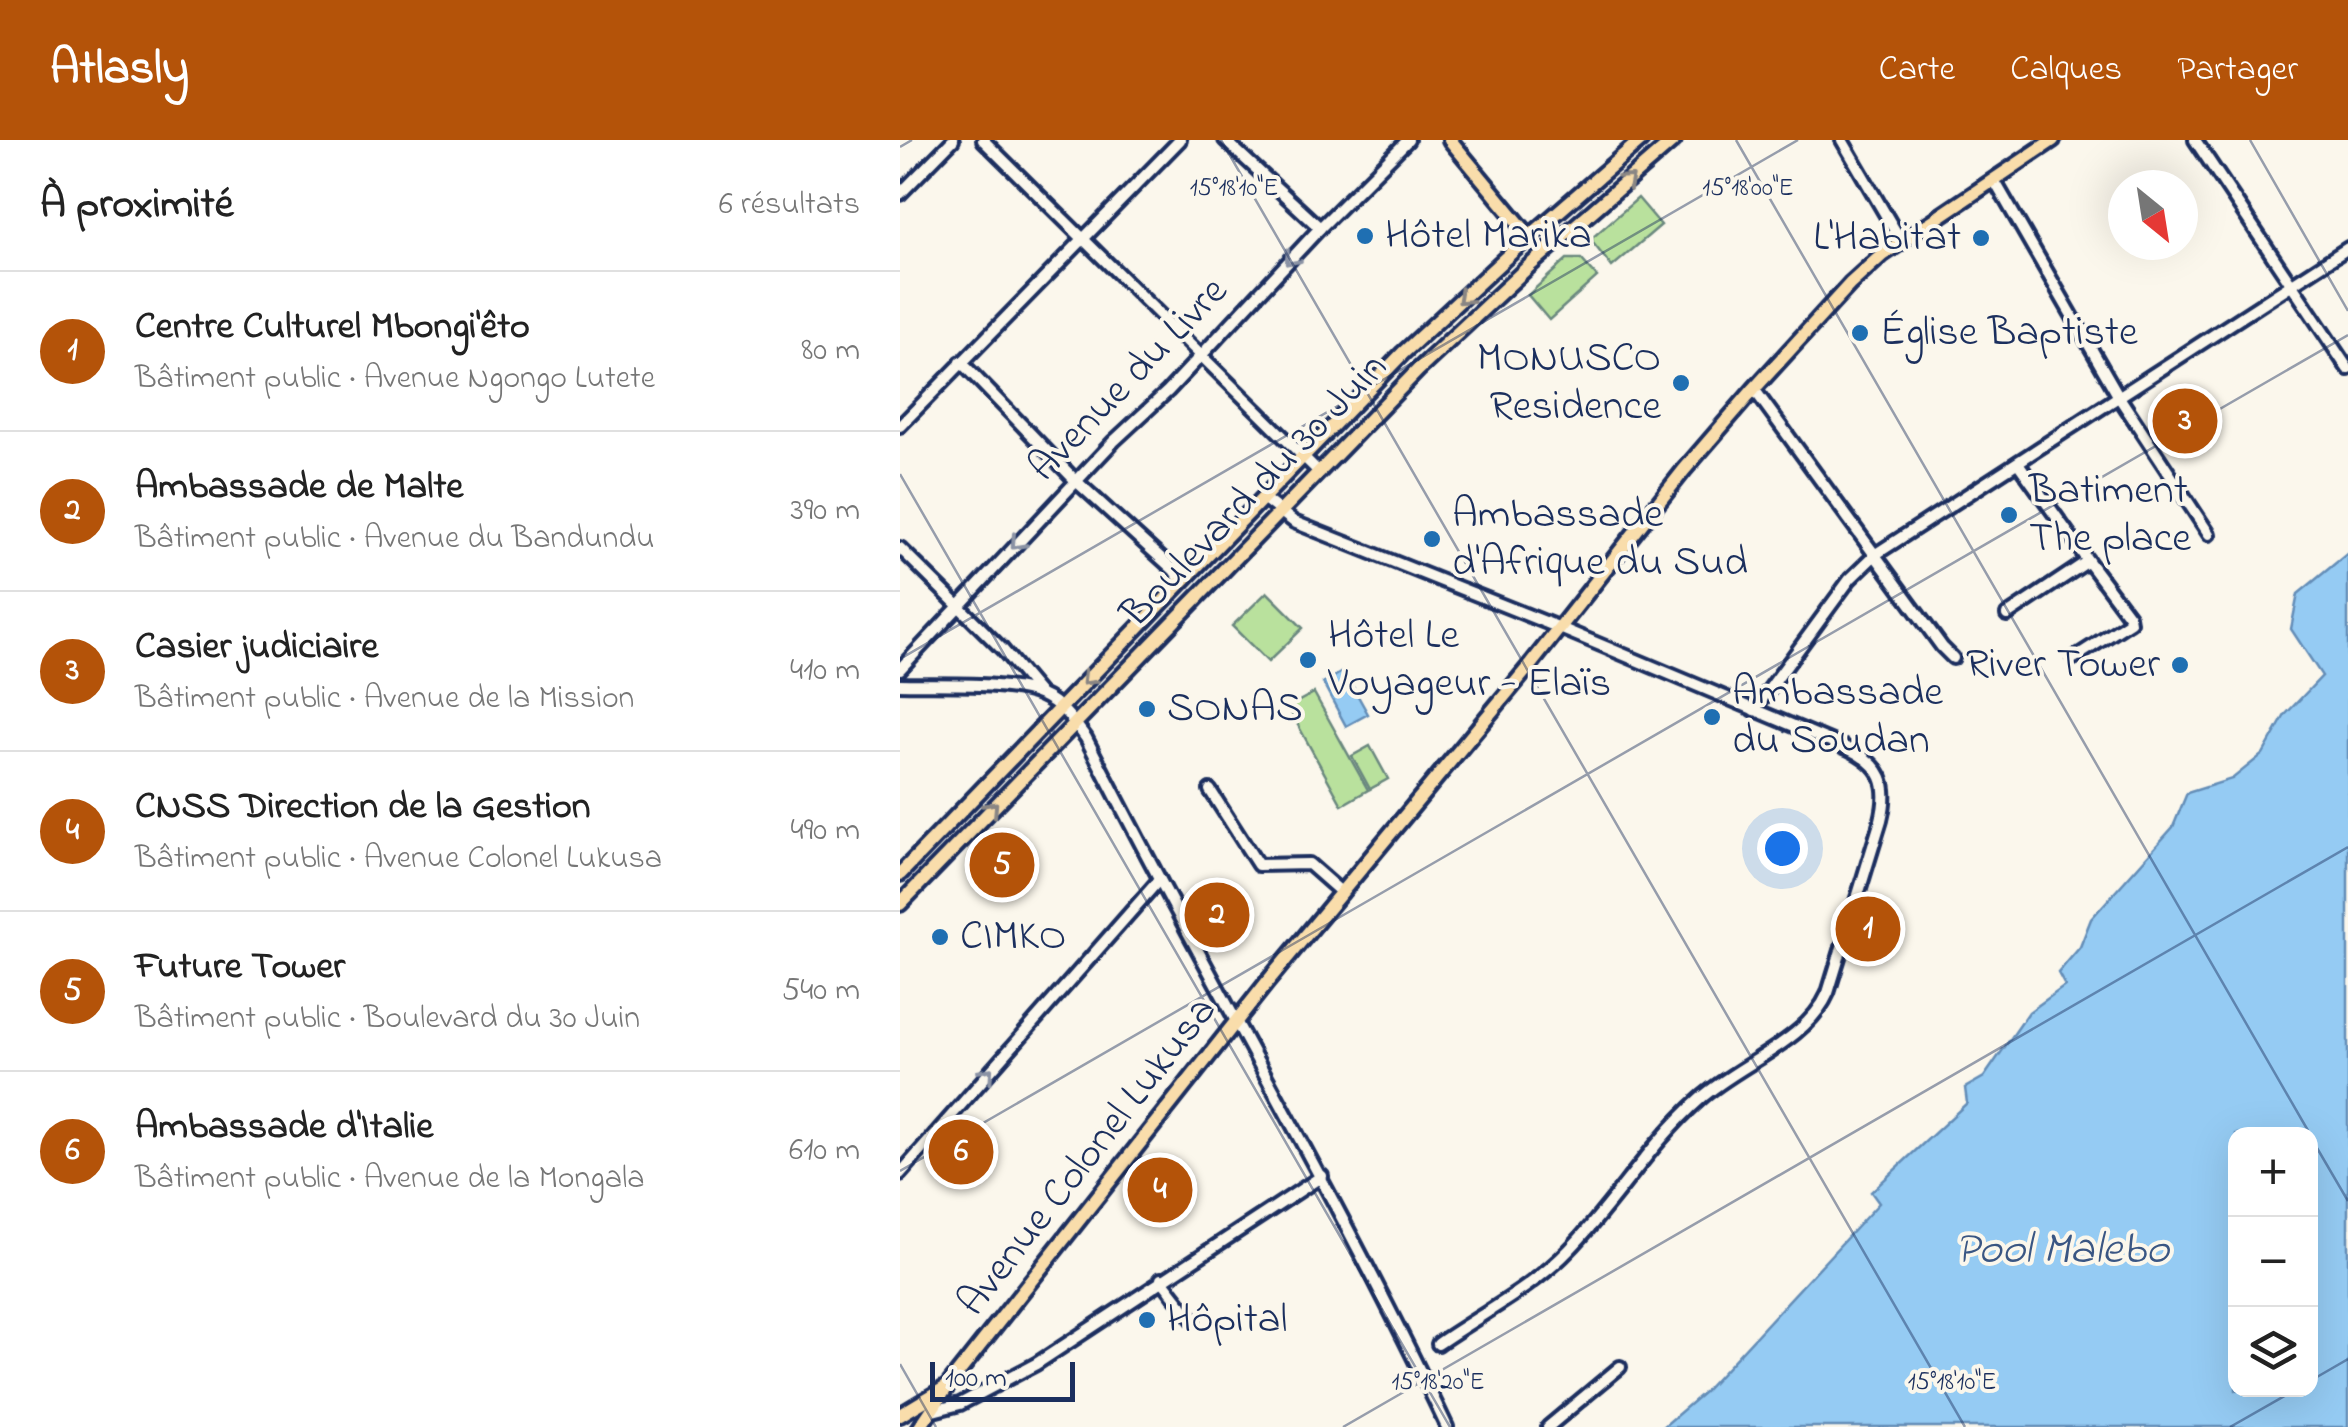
<!DOCTYPE html>
<html lang="fr">
<meta charset="utf-8">
<style>
:root{--surface:#fff;--page:#f6f6f6;--text:#222;--muted:#767676;--line:#e0e0e0;--accent:#b45309}
body{margin:0;font-family:"Indie Flower",sans-serif;background:var(--page);color:var(--text)}
.controls{position:absolute;right:30px;bottom:30px;display:grid;overflow:hidden;border-radius:20px;box-shadow:0 10px 40px #0002}
.controls button{width:90px;height:90px;display:grid;place-items:center;padding:0;border:0;border-bottom:2px solid var(--line);background:var(--surface);color:var(--text);font:50px sans-serif}
.compass{position:absolute;left:1208px;top:30px;width:90px;height:90px;border-radius:50%;background:var(--surface);box-shadow:0 10px 40px #0002;rotate:150deg}
.scale{position:absolute;left:30px;bottom:25px;width:145px;box-sizing:border-box;padding-left:10px;border:5px solid #1b2f5e;border-top:0;font-size:28px;line-height:35px;white-space:nowrap;color:#1b2f5e;-webkit-text-stroke:8px #fbf7ec;paint-order:stroke}
.you{position:absolute;left:882px;top:708px;width:35px;height:35px;margin:-25px;border:8px solid #fff;border-radius:50%;background:#1a73e8;box-shadow:0 0 0 15px #1a73e833}
.badge{display:grid;place-items:center;width:65px;height:65px;border-radius:50%;background:var(--accent);color:#fff;font-size:32px;font-weight:700}
.pin{position:absolute;translate:-50% -50%;border:5px solid #fff;box-shadow:0 2px 10px #0006}
.list{margin:0;padding:0;list-style:none}
h2{display:flex;justify-content:space-between;align-items:center;height:130px;margin:0;padding:0 40px;font-size:42px}
h2 small{font-size:32px;font-weight:400;color:var(--muted)}
.list li{display:grid;grid-template-columns:65px 1fr auto;gap:30px;align-items:center;box-sizing:border-box;height:160px;padding:0 40px;border-top:2px solid var(--line)}
.list b{display:block;font-size:38px;white-space:nowrap}
.list p{margin:0;font-size:32px;white-space:nowrap;color:var(--muted)}
.list em{font-size:32px;font-style:normal;color:var(--muted)}
.icon{flex:none;width:55px;height:55px;fill:none;stroke:currentColor;stroke-width:2;stroke-linecap:round;stroke-linejoin:round}
.map{position:relative;flex:none;width:1448px;height:1287px;overflow:hidden}
header{display:flex;align-items:center;gap:60px;box-sizing:border-box;height:140px;padding:0 50px;background:var(--accent);color:#fff}
header strong{font-size:48px}
nav{display:flex;gap:55px;margin-inline-start:auto;font-size:35px}
main{display:flex}
aside{flex:1;background:var(--surface)}
.map>svg:first-child{display:block}
.green{fill:#b9e19d;stroke:#6a887e;stroke-width:2.5}
.water{fill:#95cbf3;stroke:#648db7;stroke-width:2.5;fill-rule:evenodd}
.lines{fill:none;stroke-linecap:round;stroke-linejoin:round}
.minor-casing{stroke:#1b2f5e;stroke-width:18}
.major-casing{stroke:#1b2f5e;stroke-width:20}
.minor{stroke:#fbf7ec;stroke-width:10}
.major{stroke:#f9ddab;stroke-width:12}
.oneway{stroke:#8a8684}
.oneway2{stroke:#8b93a5}
.ticks{fill:none;stroke:#1b2f5e;stroke-width:2.5;stroke-opacity:0.45}
.poi-dot{fill:#1f6fb2;stroke:#fbf7ec;stroke-width:4}
.labels{text-anchor:middle;dominant-baseline:central;stroke-width:8;stroke-linejoin:round;paint-order:stroke}
.poi-label{font-size:42px;fill:#1b2f5e;stroke:#fbf7ec;text-anchor:start}
.street-label{font-size:42px;fill:#1b2f5e;stroke:#fbf7ec}
.water-label{font-size:45px;font-style:italic;fill:#3a5683;stroke:#fbf7ec}
.ticks-label{font-size:25px;text-anchor:middle;fill:#1b2f5e;stroke:#fbf7ec;stroke-width:8;stroke-linejoin:round;paint-order:stroke}
</style>
<header>
<strong>Atlasly</strong>
<nav><a>Carte</a><a>Calques</a><a>Partager</a></nav>
</header>
<main>
<aside>
<h2>À proximité<small>6 résultats</small></h2>
<ul class="list">
<li><span class="badge">1</span><div><b>Centre Culturel Mbongi'êto</b><p>Bâtiment public · Avenue Ngongo Lutete</p></div><em>80 m</em></li>
<li><span class="badge">2</span><div><b>Ambassade de Malte</b><p>Bâtiment public · Avenue du Bandundu</p></div><em>390 m</em></li>
<li><span class="badge">3</span><div><b>Casier judiciaire</b><p>Bâtiment public · Avenue de la Mission</p></div><em>410 m</em></li>
<li><span class="badge">4</span><div><b>CNSS Direction de la Gestion</b><p>Bâtiment public · Avenue Colonel Lukusa</p></div><em>490 m</em></li>
<li><span class="badge">5</span><div><b>Future Tower</b><p>Bâtiment public · Boulevard du 30 Juin</p></div><em>540 m</em></li>
<li><span class="badge">6</span><div><b>Ambassade d'Italie</b><p>Bâtiment public · Avenue de la Mongala</p></div><em>610 m</em></li>
</ul>
</aside>
<div class="map">
<svg width="1448" height="1287" viewBox="0 0 1448 1287">
<rect width="100%" height="100%" fill="#fbf7ec"/>
<filter id="ink" filterUnits="userSpaceOnUse"><feTurbulence type="fractalNoise" baseFrequency=".01" numOctaves="2"/><feDisplacementMap in="SourceGraphic" scale="20" xChannelSelector="R" yChannelSelector="G"/><feConvolveMatrix kernelMatrix="1 2 1 2 8 2 1 2 1" color-interpolation-filters="sRGB"/></filter>
<g filter="url(#ink)">
<g class="green">
<polygon points="738,58 761,85 712,127 693,103 692,98"/>
<polygon points="667,119 681,119 697,137 649,180 628,155"/>
<polygon points="367,452 403,488 368,522 332,486"/>
<polygon points="414,553 468,650 442,665 388,567"/>
<polygon points="470,606 488,639 470,649 452,616"/>
</g>
<g class="water">
<path d="M1448 413V1287H763L804 1252 979 1063 971 1052 1067 963 1065 948 1084 937 1129 872 1165 846 1158 833 1180 807 1191 779 1273 687 1287 653 1332 639 1363 614 1385 575 1422 536 1391 489 1398 454ZM1336 994H1410V1250H1336Z"/>
<polygon points="444,531 468,574 446,586 423,543"/>
</g>
<g class="lines">
<defs>
<g id="minor">
<polyline points="83,0 418,331"/>
<polyline points="325,0 420,88"/>
<polyline points="942,0 1001,101"/>
<polyline points="1295,0 1448,229"/>
<polyline points="1094,40 1219,257 1309,394"/>
<polyline points="0,54 53,0"/>
<polyline points="61,222 176,341 274,430 282,442"/>
<polyline points="854,249 1042,507 1053,518"/>
<polyline points="0,286 280,0"/>
<path d="M363 358 394 382 660 488 949 609C982 625 990 644 981 680L928 853C907 901 839 924 800 959 750 1003 715 1063 669 1110 633 1148 581 1174 538 1204"/>
<polyline points="0,408 102,509 139,553"/>
<polyline points="1107,475 1188,421 1118,323"/>
<polyline points="1174,518 1230,482 1229,476 1188,421"/>
<polyline points="0,529 214,301 268,251 420,88 508,0"/>
<path d="M0 544C35 545 112 541 141 555 160 563 174 581 186 598 303 830 436 1052 547 1287"/>
<polyline points="854,570 950,439 976,414 1448,108"/>
<polyline points="310,650 358,725 409,724 442,753"/>
<polyline points="0,1034 258,741"/>
<polyline points="261,1139 293,1180"/>
<polyline points="33,1271 60,1264 136,1224 422,1036"/>
<polyline points="648,1287 720,1227"/>
</g>
<g id="major">
<polyline points="550,0 630,97"/>
<polyline points="0,734 503,213 613,111 741,0"/>
<polyline points="0,764 518,230 628,127 774,0"/>
<polyline points="0,1275 45,1248"/>
<polyline points="20,1287 47,1247 368,841 631,524 784,330 854,249 950,144 982,115 1153,0"/>
</g>
</defs>
<use href="#minor" class="minor-casing"/>
<use href="#major" class="major-casing"/>
<use href="#minor" class="minor"/>
<use href="#major" class="major"/>
</g>
<defs><path id="oneway-chevron" d="M-2-3.5L2.5 0L-2 3.5" fill="none" stroke-width="1.6" stroke-linecap="round" stroke-linejoin="round" transform="scale(2.5)"/></defs>
<g class="oneway">
<use href="#oneway-chevron" transform="translate(728 40) rotate(-41)"/>
<use href="#oneway-chevron" transform="translate(564 158) rotate(137)"/>
<use href="#oneway-chevron" transform="translate(188 539) rotate(134)"/>
<use href="#oneway-chevron" transform="translate(92 668) rotate(-47)"/>
</g>
<g class="oneway2">
<use href="#oneway-chevron" transform="translate(391 119) rotate(132)"/>
<use href="#oneway-chevron" transform="translate(117 403) rotate(133)"/>
<use href="#oneway-chevron" transform="translate(87 934) rotate(-49)"/>
</g>
</g>
<path class="ticks" d="M321 0 1065 1287M836 0 1410 994M1350 0 1448 171M0 7 12 0M0 334 550 1287M0 519 898 0M1410 996 1448 1061M0 1031 1448 195M0 1224 36 1287M1410 1241 1448 1219M443 1287 1448 707M1330 1287 1395 1250"/>
<g class="poi-dot">
<circle cx="465" cy="96" r="10"/>
<circle cx="1081" cy="98" r="10"/>
<circle cx="960" cy="193" r="10"/>
<circle cx="781" cy="243" r="10"/>
<circle cx="1109" cy="375" r="10"/>
<circle cx="532" cy="399" r="10"/>
<circle cx="408" cy="520" r="10"/>
<circle cx="1280" cy="525" r="10"/>
<circle cx="247" cy="569" r="10"/>
<circle cx="812" cy="577" r="10"/>
<circle cx="40" cy="797" r="10"/>
<circle cx="247" cy="1180" r="10"/>
</g>
<g class="labels">
<g class="poi-label">
<text x="485" y="96">Hôtel Marika</text>
<text x="1061" y="98" text-anchor="end">L'Habitat</text>
<text x="980" y="193">Église Baptiste</text>
<text x="761" y="219" text-anchor="end">MONUSCO<tspan x="761" dy="48">Residence</tspan></text>
<text x="1129" y="351">Batiment<tspan x="1129" dy="48">The place</tspan></text>
<text x="552" y="375">Ambassade<tspan x="552" dy="48">d'Afrique du Sud</tspan></text>
<text x="428" y="496">Hôtel Le<tspan x="428" dy="48">Voyageur - Elaïs</tspan></text>
<text x="1260" y="525" text-anchor="end">River Tower</text>
<text x="832" y="553">Ambassade<tspan x="832" dy="48">du Soudan</tspan></text>
<text x="267" y="569">SONAS</text>
<text x="60" y="797">CIMKO</text>
<text x="267" y="1180">Hôpital</text>
</g>
<g class="street-label">
<text transform="translate(229 240) rotate(-46)">Avenue du Livre</text>
<text transform="translate(355 351) rotate(-46)">Boulevard du 30 Juin</text>
<text transform="translate(188 1017) rotate(-52)">Avenue Colonel Lukusa</text>
</g>
<g class="water-label">
<text x="1162" y="1111">Pool Malebo</text>
</g>
</g>
<g class="ticks-label">
<text x="334" y="55">15°18'10"E</text>
<text x="848" y="55">15°18'00"E</text>
<text x="538" y="1249">15°18'20"E</text>
<text x="1052" y="1249">15°18'10"E</text>
</g>
</svg>
<div class="controls">
<button>+</button>
<button>−</button>
<button><svg class="icon" aria-label="layers" viewBox="0 0 24 24"><path d="M12 4l9 5-9 5-9-5zM3 14l9 5 9-5"/></svg></button>
</div>
<svg class="compass" viewBox="-18 -18 36 36"><path d="M0-13l5 13h-10z" fill="#e53935"/><path d="M0 13l5-13h-10z" fill="#767676"/></svg>
<div class="scale">100 m</div>
<div class="you"></div>
<div class="pin badge" style="left:968px;top:789px">1</div>
<div class="pin badge" style="left:317px;top:775px">2</div>
<div class="pin badge" style="left:1285px;top:281px">3</div>
<div class="pin badge" style="left:260px;top:1050px">4</div>
<div class="pin badge" style="left:102px;top:725px">5</div>
<div class="pin badge" style="left:61px;top:1012px">6</div>
</div>
</main>
